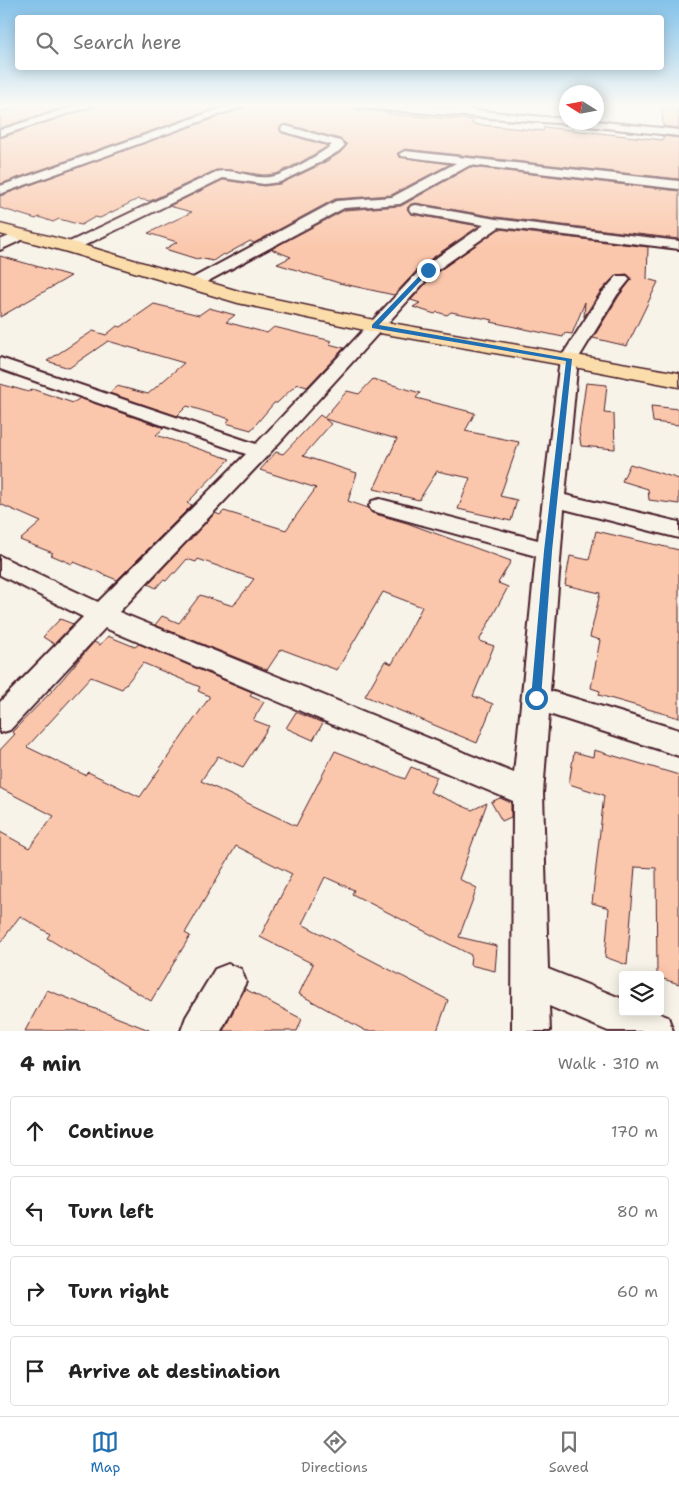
<!DOCTYPE html>
<meta charset="utf-8">
<style>
:root{--surface:#fff;--page:#f2f2f2;--text:#222;--muted:#767676;--line:#e0e0e0;--accent:#1f6fb2}
body{margin:0;font-family:"Shantell Sans",sans-serif;background:var(--page);color:var(--text)}
.controls{position:absolute;right:15px;bottom:15px;display:grid;overflow:hidden;border-radius:5px;box-shadow:0 2px 12px #0003}
.controls button{width:45px;height:45px;display:grid;place-items:center;padding:0;border:0;border-bottom:1px solid var(--line);background:var(--surface);color:var(--text);font:25px sans-serif}
.compass{position:absolute;left:559px;top:85px;width:45px;height:45px;border-radius:50%;background:var(--surface);box-shadow:0 2px 12px #0003;rotate:281deg}
.stop{position:absolute;width:15px;height:15px;margin:-11px;border:4px solid #1f6fb2;border-radius:50%;background:#fff}
.stop.end{background:#1f6fb2;border-color:#fff;box-shadow:0 1px 5px #0008}
.list{margin:0;padding:0;list-style:none}
h2{display:flex;justify-content:space-between;align-items:center;height:65px;margin:0;padding:0 20px;font-size:21px}
h2 small{font-size:16px;font-weight:400;color:var(--muted)}
.list li{display:grid;grid-template-columns:32px 1fr auto;gap:15px;align-items:center;box-sizing:border-box;height:70px;margin:0 10px 10px;padding:0 10px;border:1px solid var(--line);border-radius:5px}
.list b{display:block;font-size:19px;white-space:nowrap}
.list em{font-size:16px;font-style:normal;color:var(--muted)}
.icon{flex:none;width:28px;height:28px;fill:none;stroke:currentColor;stroke-width:2;stroke-linecap:round;stroke-linejoin:round}
.map{position:relative;flex:none;width:679px;height:1031px;overflow:hidden}
.search{position:absolute;background:var(--surface);box-shadow:0 2px 12px #0003;left:15px;right:15px;top:15px;height:55px;display:flex;align-items:center;gap:12px;box-sizing:border-box;padding:0 18px;border-radius:5px;color:var(--muted);font-size:19px}
.sheet{height:385px;background:var(--surface)}
nav{display:flex;justify-content:space-around;align-items:center;box-sizing:border-box;height:70px;border-top:1px solid var(--line);background:var(--surface);font-size:14px;color:var(--muted)}
nav a{display:grid;justify-items:center;gap:2px}
nav .on{color:var(--accent)}
.map>svg:first-child{display:block}
.building{fill:#fbc7ac;stroke:#4a1f2b;fill-rule:evenodd}
.lines{fill:none;stroke-linecap:round;stroke-linejoin:round}
.minor-casing{stroke:#4a1f2b;stroke-width:4}
.major-casing{stroke:#4a1f2b;stroke-width:3}
.minor{fill:#f7f3e8;fill-rule:evenodd}
.major{fill:#fbddab;fill-rule:evenodd}
.route{fill:#1f6fb2}
</style>
<div class="map">
<svg width="679" height="1031" viewBox="0 0 679 1031">
<rect width="100%" height="100%" fill="#f7f3e8"/>
<filter id="ink" filterUnits="userSpaceOnUse"><feTurbulence type="fractalNoise" baseFrequency=".02" numOctaves="2"/><feDisplacementMap in="SourceGraphic" scale="10" xChannelSelector="R" yChannelSelector="G"/><feConvolveMatrix kernelMatrix="1 2 1 2 8 2 1 2 1" color-interpolation-filters="sRGB"/></filter>
<g filter="url(#ink)">
<g class="building">
<polygon points="24,105 71,105 0,128 0,112"/>
<polygon points="96,105 225,105 0,184 0,138"/>
<polygon points="248,105 347,105 346,107 360,110 390,112 388,114 473,120 472,124 543,131 544,127 663,140 663,136 679,138 679,179 405,149 397,154 400,157 450,164 391,195 335,199 254,243 250,241 225,255 223,254 213,261 199,258 197,259 165,249 177,242 148,233 192,212 169,206 223,180 264,186 280,184 322,164 340,153 347,145 340,139 286,124 279,128 282,133 328,146 301,162 276,174 263,175 230,170 216,170 150,201 138,199 100,218 95,217 81,225 59,219 53,222 39,217 36,219 0,208 0,196"/>
<polygon points="662,105 677,105 679,128 663,126"/>
<polygon points="470,167 679,191 679,239 496,217 416,203 411,204 407,208 411,214 479,226 422,265 394,295 339,283 277,264 291,257 271,249 345,210 401,206"/>
<polygon points="499,229 648,247 647,279 658,282 627,346 593,338 619,296 631,280 627,274 616,275 600,292 584,317 585,302 572,334 565,333 563,337 491,322 493,320 451,312 447,315 437,312 435,314 413,307 420,303 411,300 434,274"/>
<polygon points="0,256 71,276 0,317"/>
<polygon points="154,304 199,315 209,308 235,315 226,322 267,333 274,327 332,341 329,344 344,348 307,387 297,384 277,403 274,403 251,430 226,423 230,419 187,406 177,416 109,393 117,386 148,394 184,363 108,341 69,368 47,361 93,331 106,335 117,326 121,327"/>
<polygon points="373,379 420,393 416,398 475,413 465,431 519,442 500,496 517,500 511,521 458,509 470,478 437,471 419,500 374,489 397,439 325,419 331,424 303,456 357,473 348,501 368,508 372,513 407,523 511,561 498,583 508,587 479,641 494,646 473,696 493,704 477,743 365,696 385,661 392,664 422,607 383,592 337,670 281,649 267,670 155,625 162,616 179,623 200,595 233,606 254,579 198,559 196,562 187,559 175,573 173,573 166,581 163,580 156,588 148,584 215,513 220,515 224,511 286,530 316,488 260,470 276,452 283,454 320,415 324,418 347,391 359,394"/>
<polygon points="586,383 607,385 604,413 614,414 615,449 581,446 579,432"/>
<polygon points="0,384 29,392 32,389 73,403 80,398 164,428 156,435 230,459 187,503 192,505 117,580 74,562 72,564 51,555 53,553 20,540 41,522 0,504"/>
<polygon points="651,406 679,409 679,425 653,422"/>
<polygon points="630,464 679,479 679,504 649,500 648,489 622,481"/>
<polygon points="596,531 679,550 679,718 599,695 600,691 591,688 600,640 590,637 600,593 565,585 570,556 589,560"/>
<polygon points="60,619 73,624 54,644 43,637"/>
<path d="M108 636 135 647 139 644 252 692 250 696 264 702 253 720 269 726 243 767 218 756 201 781 296 826 335 751 405 779 411 767 437 777 430 792 472 810 487 803 459 879 477 888 459 937 497 946 495 971 470 965 471 955 352 894 354 890 325 877 302 924 448 1000 437 1031H366L299 994 313 964 260 937 292 874 236 846 185 933 190 936 151 1001 47 938 50 934 20 916 0 943V832L29 848 54 816 0 788V750L15 734 12 732 54 689 94 642 100 645ZM143 663 200 687 198 691 209 696V698L140 797 88 772 85 775 27 747 91 677 122 689Z"/>
<polygon points="296,712 323,723 313,740 286,728"/>
<polygon points="594,750 679,775 679,984 660,978 660,975 657,975 656,868 635,867 627,965 605,957 609,908 592,903 604,795 569,784 574,752 593,757"/>
<polygon points="500,798 509,802 511,804 511,817 502,821 491,802"/>
<polygon points="245,989 302,1019 297,1031 223,1031"/>
<polygon points="47,990 149,1030 149,1031 25,1031"/>
</g>
<g class="lines">
<defs>
<g id="minor">
<polygon points="78,105 94,105 0,136 0,130"/>
<polygon points="231,105 246,105 0,194 0,186"/>
<polygon points="355,105 416,105 566,119 566,122 596,121 679,130 679,136 569,124 360,108"/>
<path d="M286 126 340 141 345 145 339 151 321 162 280 182 264 184 223 178 75 250H65L63 247 65 244 216 172C235 168 251 179 270 177 284 176 320 154 332 145L282 131 281 129 282 127Z"/>
<polygon points="405,151 679,181 679,189 470,165 400,204 344,208 199,286 189,286 186,283 189,280 336,201 392,197 456,163 401,156 399,154"/>
<polygon points="416,205 496,219 679,241 679,249 499,227 433,273 267,456 119,612 514,773 536,556 372,511 369,506 372,501 380,499 538,540 560,359 602,293 617,276 627,276 630,279 617,295 578,359 565,495 679,522 679,538 564,509 550,691 679,730 679,756 549,714 543,793 548,969 623,999 623,1012 655,1012 668,1017 673,1031 608,1031 549,1006 550,1031 512,1031 513,801 105,628 10,730 0,733 0,702 83,617 0,575 0,556 98,602 246,454 0,369 0,358 256,444 423,267 484,225 411,212 409,209 411,206"/>
<polygon points="21,231 28,235 26,238 0,250 0,240"/>
<polygon points="228,964 241,969 246,982 221,1031 181,1031 186,1017 215,969"/>
</g>
<polygon id="major" points="0,224 76,243 242,292 374,320 679,373 679,387 569,366 374,332 238,303 64,251 0,234"/>
</defs>
<use href="#minor" class="minor-casing"/>
<use href="#major" class="major-casing"/>
<use href="#minor" class="minor"/>
<use href="#major" class="major"/>
</g>
</g>
<linearGradient id="sky" x2="0" y2="1"><stop stop-color="#83c2ea"/><stop offset="0.42" stop-color="#fbfaf5"/><stop offset="1" stop-color="#fbfaf5" stop-opacity="0"/></linearGradient>
<rect width="679" height="250" fill="url(#sky)"/>
<polygon class="route" points="426,269 431,270 379,325 572,359 552,551 541,698 536,702 531,698 544,551 566,361 372,328 372,325"/>
</svg>
<div class="controls">
<button><svg class="icon" aria-label="layers" viewBox="0 0 24 24"><path d="M12 4l9 5-9 5-9-5zM3 14l9 5 9-5"/></svg></button>
</div>
<svg class="compass" viewBox="-18 -18 36 36"><path d="M0-13l5 13h-10z" fill="#e53935"/><path d="M0 13l5-13h-10z" fill="#767676"/></svg>
<div class="stop" style="left:536px;top:698px"></div>
<div class="stop end" style="left:428px;top:270px"></div>
<div class="search"><svg class="icon" aria-label="search" viewBox="0 0 24 24"><circle cx="10" cy="10" r="6"/><path d="M15 15l6 6"/></svg>Search here</div>
</div>
<section class="sheet">
<h2>4 min<small>Walk · 310 m</small></h2>
<ul class="list">
<li><svg class="icon" aria-label="ahead" viewBox="0 0 24 24"><path d="M12 20V5M6 11l6-6 6 6"/></svg><div><b>Continue</b></div><em>170 m</em></li>
<li><svg class="icon" aria-label="left" viewBox="0 0 24 24"><path d="M17 20v-9H6M10 6l-5 5 5 5"/></svg><div><b>Turn left</b></div><em>80 m</em></li>
<li><svg class="icon" aria-label="right" viewBox="0 0 24 24"><path d="M7 20v-9h11M14 6l5 5-5 5"/></svg><div><b>Turn right</b></div><em>60 m</em></li>
<li><svg class="icon" aria-label="arrive" viewBox="0 0 24 24"><path d="M6 21V4h12l-3 4 3 4H6"/></svg><div><b>Arrive at destination</b></div></li>
</ul>
</section>
<nav>
<a class="on"><svg class="icon" aria-label="map" viewBox="0 0 24 24"><path d="M3 6l6-2 6 2 6-2v14l-6 2-6-2-6 2zM9 4v14M15 6v14"/></svg>Map</a>
<a><svg class="icon" aria-label="directions" viewBox="0 0 24 24"><path d="M12 3l9 9-9 9-9-9zM9 14v-3h6M13 9l2 2-2 2"/></svg>Directions</a>
<a><svg class="icon" aria-label="saved" viewBox="0 0 24 24"><path d="M7 4h10v16l-5-4-5 4z"/></svg>Saved</a>
</nav>
